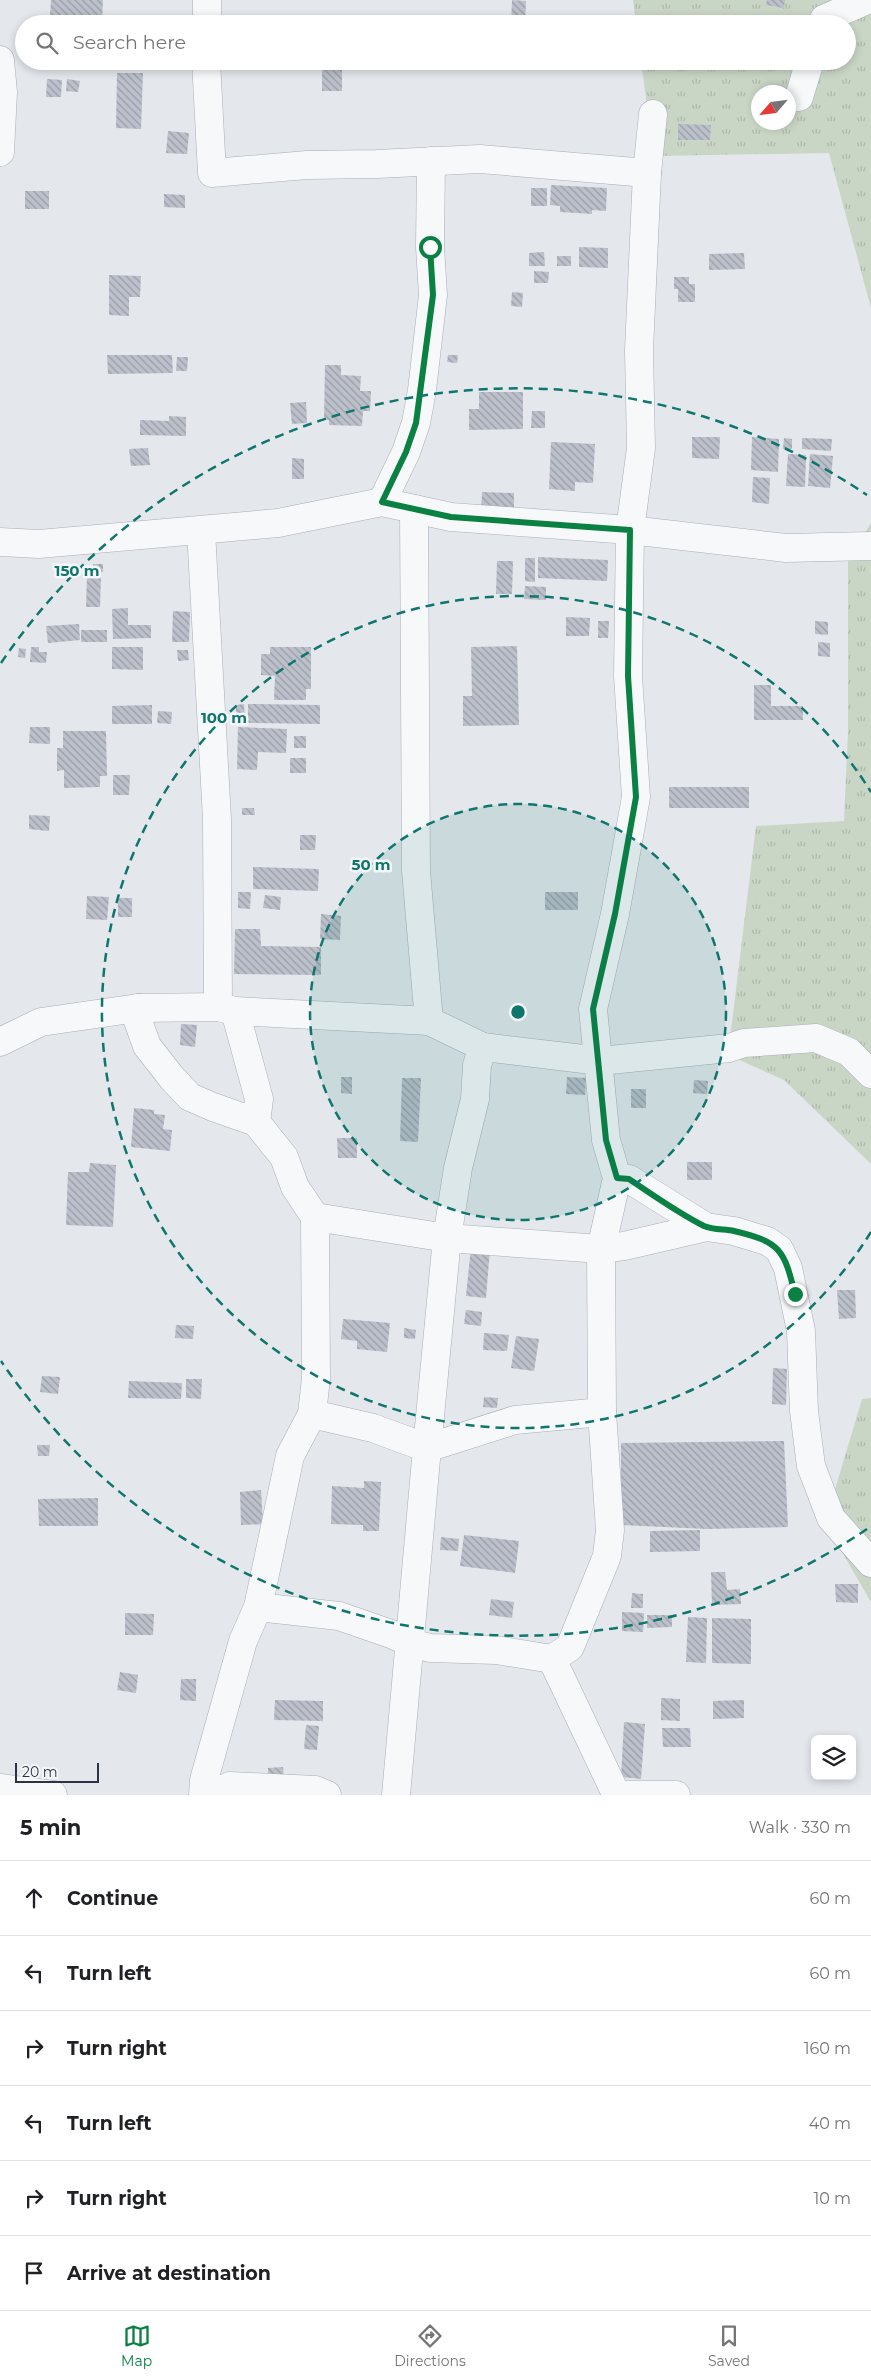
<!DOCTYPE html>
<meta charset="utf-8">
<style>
:root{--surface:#fff;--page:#f6f6f6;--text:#202124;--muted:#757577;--line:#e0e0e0;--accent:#0b8043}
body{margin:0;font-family:Montserrat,sans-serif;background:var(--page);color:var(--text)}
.controls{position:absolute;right:15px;bottom:15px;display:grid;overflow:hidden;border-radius:8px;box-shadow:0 2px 8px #0003}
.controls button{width:45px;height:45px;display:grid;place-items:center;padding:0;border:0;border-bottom:1px solid var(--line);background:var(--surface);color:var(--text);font:25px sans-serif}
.compass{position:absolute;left:751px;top:85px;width:45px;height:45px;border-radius:50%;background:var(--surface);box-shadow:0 2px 8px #0003;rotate:242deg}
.scale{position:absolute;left:15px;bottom:12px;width:84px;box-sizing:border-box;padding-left:5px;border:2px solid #2b3445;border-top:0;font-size:14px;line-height:18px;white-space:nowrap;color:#2b3445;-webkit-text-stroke:4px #f4f6f9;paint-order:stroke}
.stop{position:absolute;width:15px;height:15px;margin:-11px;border:4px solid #0b8043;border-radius:50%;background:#fff}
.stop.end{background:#0b8043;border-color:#fff;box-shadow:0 1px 5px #0008}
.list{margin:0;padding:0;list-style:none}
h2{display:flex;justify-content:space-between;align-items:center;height:65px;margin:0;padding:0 20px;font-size:21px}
h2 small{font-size:16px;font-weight:400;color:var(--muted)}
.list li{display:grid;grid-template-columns:32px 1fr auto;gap:15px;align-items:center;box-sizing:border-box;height:75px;padding:0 20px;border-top:1px solid var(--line)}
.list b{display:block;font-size:19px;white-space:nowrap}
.list em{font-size:16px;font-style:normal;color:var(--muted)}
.icon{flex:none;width:28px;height:28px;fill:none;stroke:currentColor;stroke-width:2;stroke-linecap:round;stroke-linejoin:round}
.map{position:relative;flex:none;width:871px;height:1795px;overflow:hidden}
.search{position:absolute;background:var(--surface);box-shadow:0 2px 8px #0003;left:15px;right:15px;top:15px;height:55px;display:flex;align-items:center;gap:12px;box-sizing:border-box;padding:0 18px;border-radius:28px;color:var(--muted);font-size:19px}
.sheet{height:515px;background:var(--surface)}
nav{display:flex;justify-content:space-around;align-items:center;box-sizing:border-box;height:70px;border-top:1px solid var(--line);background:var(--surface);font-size:14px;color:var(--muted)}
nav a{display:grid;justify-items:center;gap:2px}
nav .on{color:var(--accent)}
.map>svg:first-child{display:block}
.grass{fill:url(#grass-tufts);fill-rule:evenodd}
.building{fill:url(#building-back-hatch)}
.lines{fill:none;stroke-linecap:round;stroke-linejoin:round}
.minor-casing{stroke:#a9aeb7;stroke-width:29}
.minor{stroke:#f7f8fa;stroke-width:28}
.route{stroke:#0b8043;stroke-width:6}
.ring{fill:none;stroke:#0f766e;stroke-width:2.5;stroke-dasharray:9 6}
.centre{fill:#0f766e;stroke:#f4f6f9;stroke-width:2.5}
.ring-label{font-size:15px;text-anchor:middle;font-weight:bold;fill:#0f766e;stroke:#f4f6f9;stroke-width:5;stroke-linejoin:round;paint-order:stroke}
</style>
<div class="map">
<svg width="871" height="1795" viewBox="0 0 871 1795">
<defs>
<pattern id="grass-tufts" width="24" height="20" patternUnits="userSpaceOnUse" patternTransform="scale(1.25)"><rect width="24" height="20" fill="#c9d6c5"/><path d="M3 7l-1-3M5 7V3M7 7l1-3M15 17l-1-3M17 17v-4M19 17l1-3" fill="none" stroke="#adb8ab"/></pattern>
<pattern id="building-back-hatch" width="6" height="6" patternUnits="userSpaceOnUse" patternTransform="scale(1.25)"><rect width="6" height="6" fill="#bbc0ca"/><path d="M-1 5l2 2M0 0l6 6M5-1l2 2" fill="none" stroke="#989da6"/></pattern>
</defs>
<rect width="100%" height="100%" fill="#e4e7ec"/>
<g class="grass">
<path d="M633 0H871V308L829 153 654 156 641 61H847V24H636ZM758 92H788V122H758Z"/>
<polygon points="871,523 871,1164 784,1080 728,1055 756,826 844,821 848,732 848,561"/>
<polygon points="871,1398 871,1602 825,1523 862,1399"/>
</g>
<g class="building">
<polygon points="51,0 103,0 102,24 84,23 85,17 50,15"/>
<polygon points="512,0 526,1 525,24 511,24"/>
<polygon points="767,0 785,0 784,8 766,5"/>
<rect x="322" y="62" width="20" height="29"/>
<polygon points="117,73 143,73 141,129 116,128"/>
<polygon points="47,79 62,80 61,97 46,97"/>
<polygon points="67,79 80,81 78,92 66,91"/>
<polygon points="678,124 711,125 710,140 678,140"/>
<polygon points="168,131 189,133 187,154 166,153"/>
<polygon points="551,185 607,188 606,211 592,210 592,214 560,212 560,206 550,205"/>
<rect x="531" y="188" width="16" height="18"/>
<rect x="25" y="191" width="24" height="18"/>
<polygon points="164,194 185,195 185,208 164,207"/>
<polygon points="579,247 608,248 608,268 579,267"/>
<polygon points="544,252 545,266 529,266 529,253"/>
<polygon points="744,253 745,269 709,270 709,254"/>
<rect x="557" y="256" width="14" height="10"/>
<polygon points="534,271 549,272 548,283 534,283"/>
<polygon points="109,275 141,276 140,297 129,297 129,316 109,315"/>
<polygon points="674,277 689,277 689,284 695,284 695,302 678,302 678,289 674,289"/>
<polygon points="512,292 523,293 522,307 511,306"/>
<polygon points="107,355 172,355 173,373 108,374"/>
<polygon points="448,355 458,355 457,363 447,362"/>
<polygon points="177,357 188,357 187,371 176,371"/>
<polygon points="325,365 341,365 341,375 361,376 360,391 371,391 370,411 363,411 362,426 329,425 329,420 324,420"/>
<polygon points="479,392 523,392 523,429 469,430 469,409 479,409"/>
<polygon points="306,402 307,423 292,424 290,403"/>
<polygon points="532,411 545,411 545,428 531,428"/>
<polygon points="169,416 186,417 186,436 140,435 140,420 169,421"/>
<polygon points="692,437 720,437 719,459 692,458"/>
<polygon points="752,437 779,439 778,472 751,470"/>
<polygon points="784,438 792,439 792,449 783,449"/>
<polygon points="802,438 832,439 831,451 802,449"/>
<polygon points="551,442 595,444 593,483 575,482 575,491 549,489"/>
<polygon points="148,448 150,465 131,466 129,449"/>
<polygon points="788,454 806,455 805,487 786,486"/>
<polygon points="810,454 833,456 830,488 808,486"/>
<polygon points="292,458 304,459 304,479 292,479"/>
<polygon points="753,477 770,478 769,504 752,502"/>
<polygon points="482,492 514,493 514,514 481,513"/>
<polygon points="538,557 608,560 607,581 538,578"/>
<polygon points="525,558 535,558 535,582 525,581"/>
<polygon points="497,561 513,561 512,594 496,594"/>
<polygon points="93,564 103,564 103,572 94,572"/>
<polygon points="87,576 101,576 100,607 86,607"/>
<polygon points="525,586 546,587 546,600 524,599"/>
<polygon points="128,608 128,625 151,625 151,638 113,639 112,609"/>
<polygon points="173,611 190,612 189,642 172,642"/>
<polygon points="566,617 590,618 589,636 566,636"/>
<polygon points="598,621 609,621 608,638 598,638"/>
<polygon points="815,621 828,622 828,635 815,634"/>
<polygon points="79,624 80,640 48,643 46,626"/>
<rect x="81" y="630" width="26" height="12"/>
<polygon points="818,642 830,643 830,657 818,656"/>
<polygon points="517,646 519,725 463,726 463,696 472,696 471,647"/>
<polygon points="31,647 39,647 39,652 47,652 46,663 30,662"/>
<polygon points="112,647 143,647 143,670 112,669"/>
<polygon points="270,647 311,647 311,689 306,689 306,700 274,700 275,676 261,675 261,654 270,654"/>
<polygon points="19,648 26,649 25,658 18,657"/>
<polygon points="177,650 188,650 189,660 178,661"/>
<polygon points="754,685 771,685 771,706 803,706 803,720 754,720"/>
<polygon points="244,704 245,722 236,722 236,705"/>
<polygon points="248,704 320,705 320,724 248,723"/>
<polygon points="152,705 152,724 112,724 112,706"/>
<polygon points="158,711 172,712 171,724 157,723"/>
<polygon points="30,727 50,727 50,744 29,743"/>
<polygon points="238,727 287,729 286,753 258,752 257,770 237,769"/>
<polygon points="63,731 106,731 107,776 100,776 100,787 64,788 64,770 57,771 57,748 63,748"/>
<rect x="294" y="736" width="12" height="12"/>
<rect x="290" y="758" width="16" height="15"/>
<polygon points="113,775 130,775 129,795 113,795"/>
<rect x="669" y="787" width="80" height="21"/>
<polygon points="242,808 254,808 255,815 242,815"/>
<polygon points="29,815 50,816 49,831 29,829"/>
<polygon points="300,835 316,835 315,850 300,850"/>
<polygon points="253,867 319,869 318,891 253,889"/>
<polygon points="238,892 251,892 250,909 238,908"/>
<rect x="545" y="892" width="33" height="18"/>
<polygon points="265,895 281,897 280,910 263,908"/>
<polygon points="87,896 109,897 107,920 86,919"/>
<rect x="118" y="898" width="14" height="19"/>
<polygon points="321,914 341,916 340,940 320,939"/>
<polygon points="235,929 260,929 261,946 321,947 321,975 234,974"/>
<polygon points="181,1024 197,1025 195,1047 180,1045"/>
<polygon points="341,1077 352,1077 352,1094 341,1093"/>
<polygon points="567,1077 586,1078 585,1095 566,1094"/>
<polygon points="402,1078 421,1078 418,1142 400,1141"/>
<polygon points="694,1080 708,1081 707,1094 693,1093"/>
<rect x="631" y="1089" width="15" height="19"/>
<polygon points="134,1108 154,1110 154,1114 165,1115 163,1129 172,1130 170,1151 131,1147"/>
<polygon points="337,1138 357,1138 357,1158 338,1158"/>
<rect x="687" y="1162" width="25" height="18"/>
<polygon points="90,1163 116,1165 113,1227 66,1225 68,1172 89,1172"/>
<polygon points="471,1247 490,1249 486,1298 466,1296"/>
<polygon points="837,1290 855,1290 856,1318 839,1319"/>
<polygon points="466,1310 482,1312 481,1326 464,1324"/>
<polygon points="343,1319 390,1323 387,1352 357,1349 357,1341 341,1339"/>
<polygon points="176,1325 194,1326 193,1339 175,1338"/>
<polygon points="404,1328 416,1330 415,1339 404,1338"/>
<polygon points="484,1333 509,1335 507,1351 483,1350"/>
<polygon points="516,1336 539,1339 534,1371 511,1368"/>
<polygon points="773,1368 787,1369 786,1405 772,1404"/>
<polygon points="42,1376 60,1377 58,1394 40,1392"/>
<polygon points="186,1379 202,1379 201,1399 186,1398"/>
<polygon points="129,1381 182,1383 181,1399 128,1398"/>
<polygon points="484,1397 498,1398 497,1408 483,1407"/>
<polygon points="784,1441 788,1527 707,1529 621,1525 621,1443"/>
<polygon points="37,1445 50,1445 49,1456 38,1456"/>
<polygon points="364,1481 381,1482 379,1531 363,1531 363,1525 331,1524 332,1486 364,1488"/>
<polygon points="261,1490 263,1524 241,1525 240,1492"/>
<polygon points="98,1498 98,1526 39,1526 38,1499"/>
<polygon points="700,1530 700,1551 650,1552 650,1531"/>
<polygon points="464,1535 519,1541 515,1573 460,1566"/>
<polygon points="441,1537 459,1539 458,1551 440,1550"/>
<polygon points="711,1572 725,1572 727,1590 740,1589 741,1604 712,1605"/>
<polygon points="835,1584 858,1584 858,1603 836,1602"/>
<polygon points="632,1593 643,1594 643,1608 631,1608"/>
<polygon points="491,1599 514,1602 512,1618 489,1615"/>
<polygon points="622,1612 644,1613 643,1632 622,1631"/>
<polygon points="125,1613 154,1614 153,1635 125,1635"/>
<polygon points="647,1615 672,1615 672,1627 647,1628"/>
<polygon points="688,1617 707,1618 706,1663 686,1662"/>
<polygon points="712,1618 751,1619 751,1664 712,1663"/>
<polygon points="120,1672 138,1675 136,1693 117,1690"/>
<polygon points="181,1679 196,1679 196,1701 180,1700"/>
<polygon points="661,1698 680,1699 680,1721 661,1720"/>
<polygon points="275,1700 323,1701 323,1721 274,1720"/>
<polygon points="744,1700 744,1718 713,1719 713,1701"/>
<polygon points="624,1722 645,1724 641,1779 621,1777"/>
<polygon points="306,1725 319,1726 317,1750 304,1749"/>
<polygon points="662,1728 690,1728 691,1747 663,1747"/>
<polygon points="283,1767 284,1778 268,1779 268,1768"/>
</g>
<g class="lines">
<defs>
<g id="minor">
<polyline points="207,24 207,0"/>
<polyline points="822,24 824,19 867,0"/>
<polyline points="0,60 3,92 0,152"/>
<polyline points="206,61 212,173 307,165 377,164 480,159 647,173 653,114"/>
<polyline points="799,97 810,61"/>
<polyline points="382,502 406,452 416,423 422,390 433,295 430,247 431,161"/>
<polyline points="414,509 416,871 429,1021"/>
<polyline points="201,531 217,819 218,1007"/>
<polyline points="0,542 39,544 278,523 382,502 451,517 630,530 786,548 871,546"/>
<polyline points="138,1008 137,1018 147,1046 172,1078 190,1097 213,1107 256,1122 284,1157 295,1187 315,1217"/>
<polyline points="235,1011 259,1099 256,1122"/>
<polyline points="0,1042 41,1022 138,1008 218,1007 235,1011 429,1021 483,1047 600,1061 729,1048 744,1043 816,1038 849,1052 871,1074"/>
<polyline points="617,1178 629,1179 706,1227 734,1231 767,1241 779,1249 788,1268 801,1331 804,1411 811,1466 831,1518 871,1563"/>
<polyline points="602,1412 601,1249 624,1246 706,1227"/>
<polyline points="312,1414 373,1428 427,1448 447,1238 458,1168 475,1099 477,1065 483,1047"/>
<polyline points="258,1607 339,1616 391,1634 411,1643 430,1648 496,1650 552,1659"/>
<polyline points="0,1788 53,1795"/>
<polyline points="203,1795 204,1780 243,1641 258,1607 290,1456 312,1414 316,1378 315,1217 447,1238 601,1249 617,1178 606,1140 593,1009 615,914 636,797 628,676 630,530 641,448 639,350 647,173"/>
<polyline points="211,1795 230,1786 315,1790 327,1795"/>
<polyline points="396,1795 427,1448 515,1420 602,1412 610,1530 607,1556 570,1647 552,1659 616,1794"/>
<polyline points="616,1795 676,1795"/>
</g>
</defs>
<use href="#minor" class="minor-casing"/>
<use href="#minor" class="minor"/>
</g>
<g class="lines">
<path class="route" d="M430 247 433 295 416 423 406 452 382 502 451 517 630 530 628 676 636 797 615 914 593 1009 606 1140 617 1178 629 1179C653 1195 678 1213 704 1226 713 1230 725 1229 734 1231 781 1242 784 1250 795 1294"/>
</g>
<circle cx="518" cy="1012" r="208" fill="#0f766e" fill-opacity=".12"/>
<g class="ring">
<circle cx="518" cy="1012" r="208"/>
<path d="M871 1232A416 416 0 1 1 871 792"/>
<path d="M867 1529A624 624 0 0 1 1 1361M1 663A624 624 0 0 1 867 495"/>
</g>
<circle cx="518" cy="1012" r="8" class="centre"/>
<g class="ring-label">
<text x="77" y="576">150 m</text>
<text x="224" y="723">100 m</text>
<text x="371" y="870">50 m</text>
</g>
</svg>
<div class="controls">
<button><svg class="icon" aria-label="layers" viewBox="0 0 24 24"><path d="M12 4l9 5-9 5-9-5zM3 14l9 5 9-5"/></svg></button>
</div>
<svg class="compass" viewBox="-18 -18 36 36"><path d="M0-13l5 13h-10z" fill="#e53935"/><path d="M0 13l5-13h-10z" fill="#757577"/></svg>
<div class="scale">20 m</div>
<div class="stop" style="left:430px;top:247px"></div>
<div class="stop end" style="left:795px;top:1294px"></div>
<div class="search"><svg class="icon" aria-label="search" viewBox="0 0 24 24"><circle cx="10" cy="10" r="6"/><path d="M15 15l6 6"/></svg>Search here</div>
</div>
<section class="sheet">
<h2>5 min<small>Walk · 330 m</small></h2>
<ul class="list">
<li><svg class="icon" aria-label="ahead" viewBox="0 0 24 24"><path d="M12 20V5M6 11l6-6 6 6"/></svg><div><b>Continue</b></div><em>60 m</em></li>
<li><svg class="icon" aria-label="left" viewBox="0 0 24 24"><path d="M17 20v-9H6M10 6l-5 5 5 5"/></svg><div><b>Turn left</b></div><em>60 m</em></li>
<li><svg class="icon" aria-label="right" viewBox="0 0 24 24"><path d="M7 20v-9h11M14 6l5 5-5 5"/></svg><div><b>Turn right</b></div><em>160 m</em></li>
<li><svg class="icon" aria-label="left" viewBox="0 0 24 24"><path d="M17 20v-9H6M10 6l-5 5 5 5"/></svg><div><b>Turn left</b></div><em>40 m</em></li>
<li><svg class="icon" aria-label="right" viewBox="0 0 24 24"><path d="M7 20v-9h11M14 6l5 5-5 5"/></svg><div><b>Turn right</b></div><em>10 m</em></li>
<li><svg class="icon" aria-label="arrive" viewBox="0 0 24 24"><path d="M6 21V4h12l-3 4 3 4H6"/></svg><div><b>Arrive at destination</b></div></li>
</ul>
</section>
<nav>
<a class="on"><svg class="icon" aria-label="map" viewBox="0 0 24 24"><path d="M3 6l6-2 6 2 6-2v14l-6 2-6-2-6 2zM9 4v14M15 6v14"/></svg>Map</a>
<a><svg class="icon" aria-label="directions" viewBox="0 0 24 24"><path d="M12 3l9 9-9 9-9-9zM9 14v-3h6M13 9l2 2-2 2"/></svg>Directions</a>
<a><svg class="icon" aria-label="saved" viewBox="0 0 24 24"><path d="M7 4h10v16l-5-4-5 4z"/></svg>Saved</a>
</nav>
